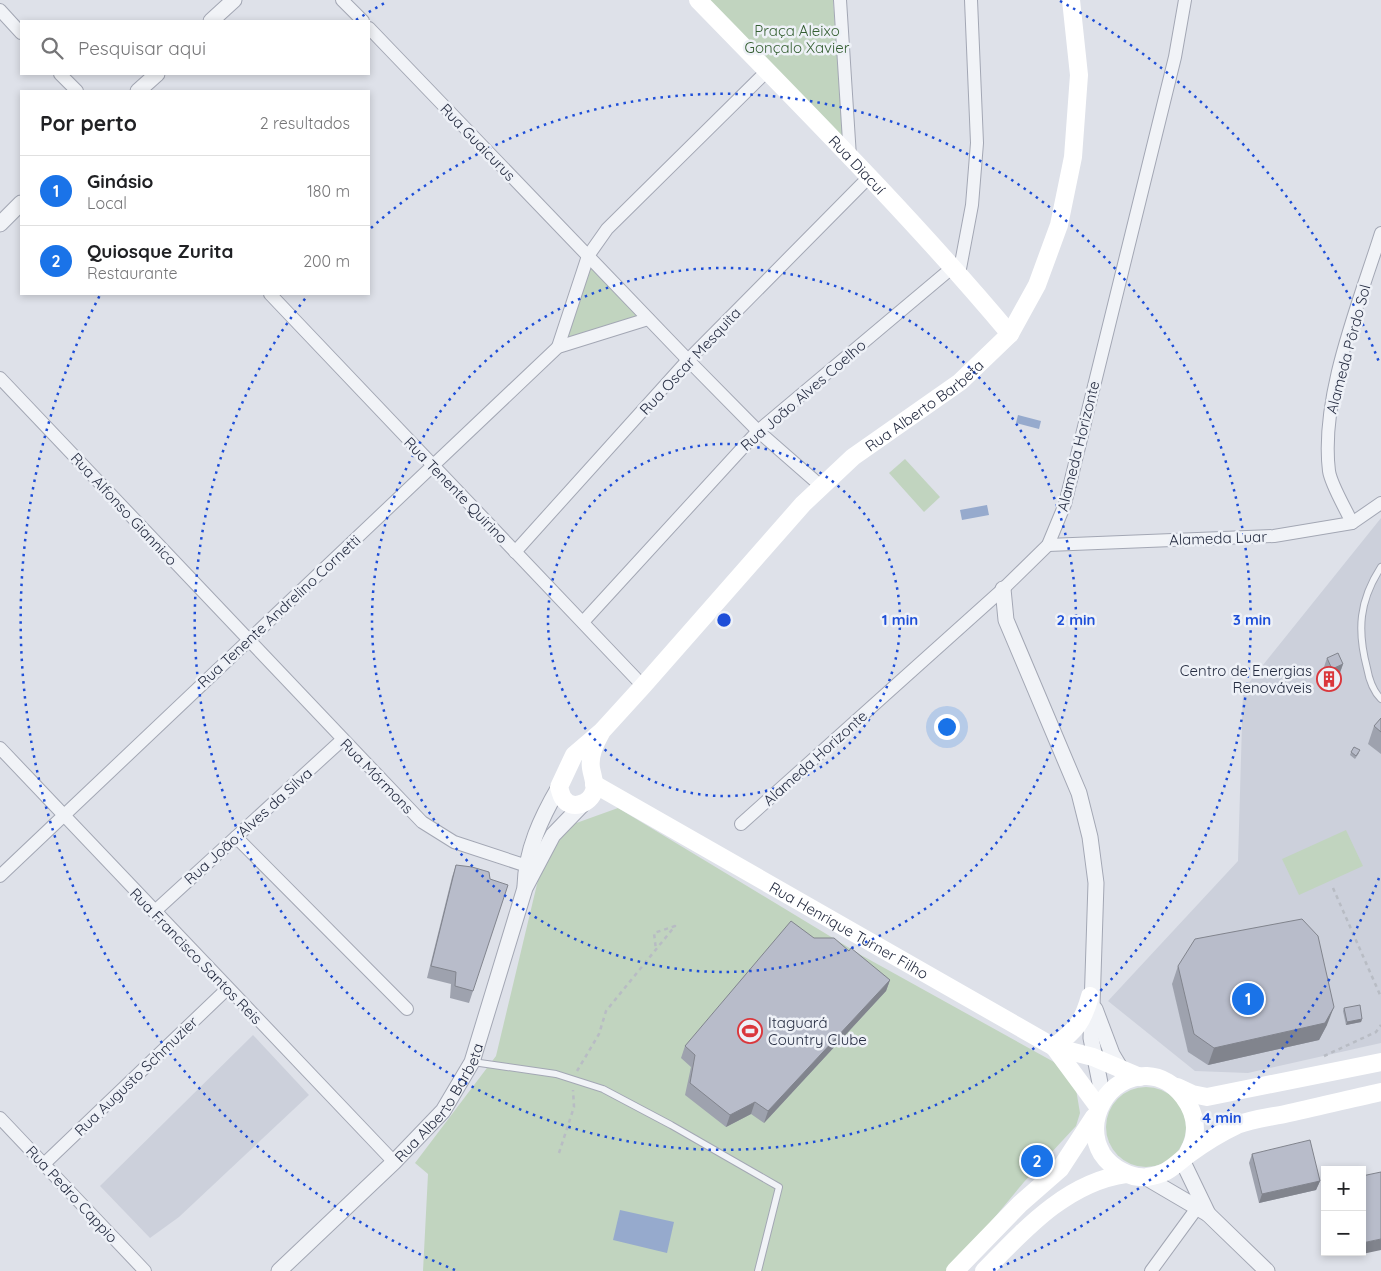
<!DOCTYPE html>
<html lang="pt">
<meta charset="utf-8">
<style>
:root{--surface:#fff;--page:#f2f2f2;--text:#202124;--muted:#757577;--line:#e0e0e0;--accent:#1a73e8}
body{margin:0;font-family:Quicksand,sans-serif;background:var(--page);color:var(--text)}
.controls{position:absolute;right:15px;bottom:15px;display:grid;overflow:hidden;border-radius:0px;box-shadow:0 2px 8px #0003}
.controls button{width:45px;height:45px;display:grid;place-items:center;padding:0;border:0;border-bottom:1px solid var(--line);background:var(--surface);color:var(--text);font:25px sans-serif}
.you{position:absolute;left:946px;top:726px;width:18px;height:18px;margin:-12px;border:4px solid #fff;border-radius:50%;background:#1a73e8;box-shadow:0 0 0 8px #1a73e833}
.badge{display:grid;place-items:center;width:32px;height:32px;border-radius:50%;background:var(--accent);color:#fff;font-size:16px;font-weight:700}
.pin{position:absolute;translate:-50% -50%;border:2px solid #fff;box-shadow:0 1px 5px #0006}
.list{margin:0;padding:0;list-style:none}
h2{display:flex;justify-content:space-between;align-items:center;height:65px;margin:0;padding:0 20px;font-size:21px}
h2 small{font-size:16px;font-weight:400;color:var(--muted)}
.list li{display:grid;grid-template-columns:32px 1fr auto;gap:15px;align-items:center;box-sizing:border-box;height:70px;padding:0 20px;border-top:1px solid var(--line)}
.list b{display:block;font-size:19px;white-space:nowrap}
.list p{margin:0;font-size:16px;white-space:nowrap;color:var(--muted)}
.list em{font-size:16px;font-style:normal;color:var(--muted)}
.icon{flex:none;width:28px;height:28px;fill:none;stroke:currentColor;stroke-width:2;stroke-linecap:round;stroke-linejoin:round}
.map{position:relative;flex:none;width:1381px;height:1271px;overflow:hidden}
.search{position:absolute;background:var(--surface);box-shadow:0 2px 8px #0003;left:20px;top:20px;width:350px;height:55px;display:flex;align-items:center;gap:12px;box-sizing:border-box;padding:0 18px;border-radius:0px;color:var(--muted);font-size:19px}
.panel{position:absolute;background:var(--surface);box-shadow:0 2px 8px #0003;left:20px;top:90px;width:350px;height:205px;border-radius:0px}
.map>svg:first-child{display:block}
.built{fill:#ccd0db}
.green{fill:#c1d4bf}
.water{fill:#96aacd}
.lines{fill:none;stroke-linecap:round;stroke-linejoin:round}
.service-casing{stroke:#a3a7b4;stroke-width:8}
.minor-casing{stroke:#a3a7b4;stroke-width:14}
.tertiary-casing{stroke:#a3a7b4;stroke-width:17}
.path{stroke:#b8bcc4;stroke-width:2.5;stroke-dasharray:4 4;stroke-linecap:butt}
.service{stroke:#f1f3f7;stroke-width:6}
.minor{stroke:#f1f3f7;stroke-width:12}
.tertiary{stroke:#f1f3f7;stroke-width:15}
.secondary{stroke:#fff;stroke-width:18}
.wall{fill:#9ea2ae}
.shaded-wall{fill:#81848d}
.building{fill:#b8bcca;stroke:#81848d}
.ring{fill:none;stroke:#1d4ed8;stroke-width:2.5;stroke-dasharray:2.5 5}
.labels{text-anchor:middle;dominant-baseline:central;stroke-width:5;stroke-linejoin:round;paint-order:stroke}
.park-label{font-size:15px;fill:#355f32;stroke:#eef1f7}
.street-label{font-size:15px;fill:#262d42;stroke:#eef1f7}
.poi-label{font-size:15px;fill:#262d42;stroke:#eef1f7;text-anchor:end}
.centre{fill:#1d4ed8;stroke:#eef1f7;stroke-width:2.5}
.ring-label{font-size:15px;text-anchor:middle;font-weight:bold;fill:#1d4ed8;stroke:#eef1f7;stroke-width:5;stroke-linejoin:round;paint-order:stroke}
</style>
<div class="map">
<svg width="1381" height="1271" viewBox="0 0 1381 1271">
<rect width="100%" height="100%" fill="#dee1e9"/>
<g class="built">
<polygon points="1381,518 1381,1043 1248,1073 1195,1071 1108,1001 1238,861 1243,690"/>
<polygon points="253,1035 309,1095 179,1217 150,1238 100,1186"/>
</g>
<g class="green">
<polygon points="709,0 833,0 844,141"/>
<polygon points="589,260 645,320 561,343"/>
<polygon points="905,459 940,497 924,512 889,473"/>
<polygon points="618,808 861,955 1054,1062 1076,1089 1080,1113 1076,1126 1024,1182 950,1271 423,1271 428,1174 415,1163 496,1056 543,859 568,826"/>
<polygon points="1346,830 1363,866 1299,895 1282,859"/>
<circle cx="1146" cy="1127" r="40"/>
</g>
<g class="water">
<polygon points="1018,415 1041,421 1039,429 1016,423"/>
<polygon points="987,505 989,515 962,520 960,510"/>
<polygon points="620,1210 674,1222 667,1253 613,1240"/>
</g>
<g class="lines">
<defs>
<g id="service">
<path d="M1381 567C1359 601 1357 630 1367 668 1369 679 1373 691 1381 699"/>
<polyline points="473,1062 556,1074 603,1089 671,1125 779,1187 758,1271"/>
</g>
<g id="minor">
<polyline points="342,0 363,21"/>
<polyline points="840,0 850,157"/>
<polyline points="0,10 21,33"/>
<polyline points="369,28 688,360 758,431 822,487"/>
<polyline points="60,74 77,91"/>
<polyline points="959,274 972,205 977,143 971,0"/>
<polyline points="270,294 643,686"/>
<polyline points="558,347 588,256 607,229 766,72"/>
<polyline points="0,378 422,822 454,842 536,869"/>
<path d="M1352 523C1346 509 1331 485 1329 471 1320 397 1359 303 1381 233"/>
<polyline points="1048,545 1274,536 1352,523 1381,503"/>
<polyline points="515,552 688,360 870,176"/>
<polyline points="583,622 758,431 953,267"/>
<polyline points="0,748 394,1162"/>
<polyline points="741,824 1003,589 1048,545 1065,504 1175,57 1185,0"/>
<polyline points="236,837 407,1009"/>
<polyline points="0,876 558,347 648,319"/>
<polyline points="154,912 342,740"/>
<polyline points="0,1118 145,1271"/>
<polyline points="44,1164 227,989"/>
<polyline points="1151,1271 1197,1208"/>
</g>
<g id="tertiary">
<polyline points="211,21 234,0"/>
<polyline points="138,91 157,74"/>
<polyline points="0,224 21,203"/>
<polyline points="1003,589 1006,620 1079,793 1090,837 1096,883 1091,1038 1103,1098"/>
<path d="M525 886C526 850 541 818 559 787"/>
<polyline points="1095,1009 1112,1054 1121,1069"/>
<polyline points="1182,1160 1208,1214"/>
<polyline points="1145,1177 1208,1214 1267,1271"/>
<path id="s1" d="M279 1271 394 1162 443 1111 472 1062 525 888 553 835 582 805"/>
</g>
</defs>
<use href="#service" class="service-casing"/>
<use href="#minor" class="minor-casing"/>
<use href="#tertiary" class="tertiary-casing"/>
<g class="path">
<polyline points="1333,888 1381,997"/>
<polyline points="1324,1056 1376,1032 1381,1025"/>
<polyline points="577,1071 599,1034 606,1011 675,926 654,933 656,950"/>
<polyline points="559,1153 574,1107 573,1090"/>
</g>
<use href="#service" class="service"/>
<use href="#minor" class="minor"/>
<use href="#tertiary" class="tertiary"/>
<g class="secondary">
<path id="s2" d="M698 0C804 109 912 217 1010 334"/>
<path id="s3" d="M602 731C596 742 589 754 591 768 592 775 596 784 594 791 590 804 571 811 563 798 561 795 560 790 559 787L574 755 602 731 643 686 803 504 853 457 960 382 1010 334 1037 285 1059 225 1073 157 1079 75 1071 0"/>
<path id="s4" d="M594 784 1054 1047 1093 1057 1140 1077"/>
<polyline points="1054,1047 1099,1108"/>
<path d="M1054 1047C1076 1030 1083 1022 1090 996"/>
<polyline points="1177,1087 1192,1094 1207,1097 1381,1062"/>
<path d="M1187 1155C1189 1150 1193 1144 1194 1138 1200 1110 1176 1077 1147 1076 1108 1075 1082 1121 1102 1154 1111 1168 1131 1179 1147 1177 1169 1174 1173 1166 1189 1154 1204 1143 1220 1133 1237 1125 1252 1119 1270 1117 1285 1114 1317 1107 1349 1099 1381 1092"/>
<polyline points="955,1271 1020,1204 1060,1169 1094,1117"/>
<path d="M984 1271C1024 1230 1067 1182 1126 1174"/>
</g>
</g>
<g class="wall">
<polygon points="1327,658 1343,664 1337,681 1326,686 1321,676"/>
<polygon points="1381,718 1381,754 1368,744 1374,726"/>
<polygon points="1351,752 1359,753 1355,759 1350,755"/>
<polygon points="456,865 473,991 469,1003 450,998 451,984 427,978 452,877"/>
<polygon points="814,938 849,951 890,980 886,991 764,1123 751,1114 726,1127 685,1095 691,1067 681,1058 685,1046"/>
<polygon points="1178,966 1327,1025 1319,1040 1208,1065 1188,1052 1172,984"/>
<polygon points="1344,1008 1362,1019 1361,1022 1346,1025 1343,1011"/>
<polygon points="1252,1154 1320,1181 1316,1190 1259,1203 1249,1163"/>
<polygon points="1028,1164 1046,1166 1038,1176 1027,1167"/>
</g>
<g class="shaded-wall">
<polygon points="1343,664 1337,681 1326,686 1332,669"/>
<polygon points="890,980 886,991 764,1123 768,1111"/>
<polygon points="1334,1007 1327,1025 1319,1040 1208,1065 1214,1048"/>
<polygon points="1362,1019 1361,1022 1346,1025 1347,1022"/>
<polygon points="755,1102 751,1114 726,1127 730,1115"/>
<polygon points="1047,1163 1046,1166 1038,1176 1039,1173"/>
<polygon points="1320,1181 1316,1190 1259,1203 1262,1194"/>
<polygon points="1381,1239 1381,1250 1353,1256 1354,1252 1362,1252 1362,1243"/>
</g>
<g class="building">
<polygon points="1338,653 1343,664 1332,669 1327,658"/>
<polygon points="1381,718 1381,732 1374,726"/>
<polygon points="1354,747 1360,750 1356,756 1351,752"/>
<polygon points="456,865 472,867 489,872 490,879 508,885 473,991 455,986 456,972 431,966"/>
<polygon points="1302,919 1318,936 1334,1007 1325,1023 1214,1048 1194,1034 1178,966 1195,939"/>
<polygon points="791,921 814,938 834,938 849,951 851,948 890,980 768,1111 755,1102 730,1115 690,1083 695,1055 685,1046"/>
<polygon points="1360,1005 1362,1019 1347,1022 1344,1008"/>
<polygon points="1310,1140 1320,1181 1262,1194 1252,1154"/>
<polygon points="1037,1153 1047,1163 1039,1173 1028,1164"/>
<polygon points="1381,1172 1381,1239 1362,1243 1362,1176"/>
</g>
<g class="ring">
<circle cx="724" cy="620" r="176"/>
<circle cx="724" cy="620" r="352"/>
<path d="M371 228A528 528 0 1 1 308 295"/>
<path d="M1379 878A704 704 0 0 1 993 1270M455 1270A704 704 0 0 1 100 295M356 20A704 704 0 0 1 388 1M1060 1A704 704 0 0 1 1379 362"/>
</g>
<defs>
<symbol id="building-ring" viewBox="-11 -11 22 22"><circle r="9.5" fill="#eef1f7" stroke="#da373c" stroke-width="1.5"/><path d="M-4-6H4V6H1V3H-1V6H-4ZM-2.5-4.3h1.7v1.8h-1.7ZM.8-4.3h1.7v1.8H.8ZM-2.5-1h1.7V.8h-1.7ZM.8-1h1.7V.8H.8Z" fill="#da373c"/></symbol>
<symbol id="stadium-ring" viewBox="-11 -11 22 22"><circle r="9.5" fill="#eef1f7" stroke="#da373c" stroke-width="1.5"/><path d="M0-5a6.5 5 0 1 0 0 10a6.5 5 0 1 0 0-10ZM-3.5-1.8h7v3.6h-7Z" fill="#da373c"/></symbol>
</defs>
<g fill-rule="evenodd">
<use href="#building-ring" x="1315" y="665" width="28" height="28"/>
<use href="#stadium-ring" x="736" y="1017" width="28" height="28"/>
</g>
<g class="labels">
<g class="park-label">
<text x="797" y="30">Praça Aleixo<tspan x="797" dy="17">Gonçalo Xavier</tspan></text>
</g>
<g class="street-label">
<text transform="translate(478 142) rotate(46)">Rua Guaicurus</text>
<text stroke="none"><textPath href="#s2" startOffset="229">Rua Diacuí</textPath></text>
<text transform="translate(1348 349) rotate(-75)">Alameda Pôrdo Sol</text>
<text transform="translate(690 361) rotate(-47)">Rua Oscar Mesquita</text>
<text transform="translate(803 395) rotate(-41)">Rua João Alves Coelho</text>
<text stroke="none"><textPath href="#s3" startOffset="646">Rua Alberto Barbeta</textPath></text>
<text transform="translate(1078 446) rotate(-76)">Alameda Horizonte</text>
<text transform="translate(456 490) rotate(46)">Rua Tenente Quirino</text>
<text transform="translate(124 509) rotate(47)">Rua Alfonso Giannico</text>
<text transform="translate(1218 538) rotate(-2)">Alameda Luar</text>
<text transform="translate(279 611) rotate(-43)">Rua Tenente Andrelino Cornetti</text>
<text transform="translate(815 758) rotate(-42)">Alameda Horizonte</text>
<text transform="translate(377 776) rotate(46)">Rua Mórmons</text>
<text transform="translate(248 826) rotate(-42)">Rua João Alves da Silva</text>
<text stroke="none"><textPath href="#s4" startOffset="294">Rua Henrique Turner Filho</textPath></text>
<text transform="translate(196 956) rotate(46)">Rua Francisco Santos Reis</text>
<text transform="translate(136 1076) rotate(-44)">Rua Augusto Schmuzier</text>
<text stroke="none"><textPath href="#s1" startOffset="234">Rua Alberto Barbeta</textPath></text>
<text transform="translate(72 1194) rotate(47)">Rua Pedro Cappio</text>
</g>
<g class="poi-label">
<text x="1312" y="670">Centro de Energias<tspan x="1312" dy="17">Renováveis</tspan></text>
<text x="768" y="1022" text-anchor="start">Itaguará<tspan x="768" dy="17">Country Clube</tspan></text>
</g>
</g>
<circle cx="724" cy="620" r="8" class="centre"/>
<g class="ring-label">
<text x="900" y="625">1 min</text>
<text x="1076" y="625">2 min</text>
<text x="1252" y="625">3 min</text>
<text x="1222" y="1123">4 min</text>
</g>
</svg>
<div class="controls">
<button>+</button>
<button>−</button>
</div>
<div class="you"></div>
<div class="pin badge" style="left:1248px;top:999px">1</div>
<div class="pin badge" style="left:1037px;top:1161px">2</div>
<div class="search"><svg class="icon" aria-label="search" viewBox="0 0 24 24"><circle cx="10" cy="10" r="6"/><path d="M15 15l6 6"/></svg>Pesquisar aqui</div>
<section class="panel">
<h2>Por perto<small>2 resultados</small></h2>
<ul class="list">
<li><span class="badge">1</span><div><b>Ginásio</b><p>Local</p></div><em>180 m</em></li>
<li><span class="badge">2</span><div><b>Quiosque Zurita</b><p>Restaurante</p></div><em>200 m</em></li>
</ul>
</section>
</div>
